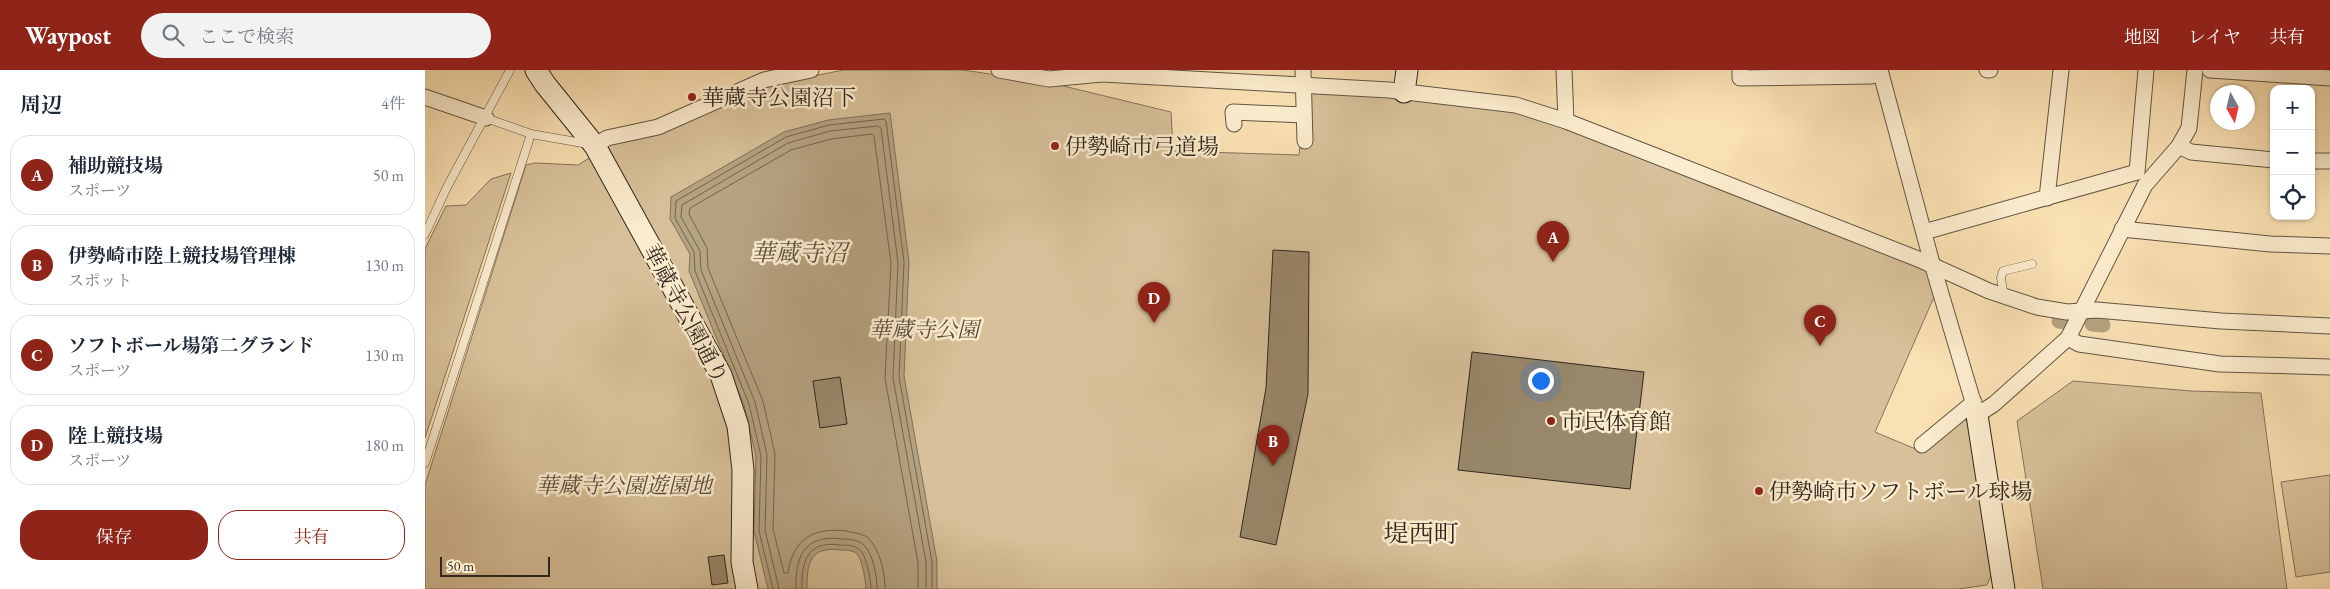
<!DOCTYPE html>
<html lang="ja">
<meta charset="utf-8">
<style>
:root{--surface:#fff;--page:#f2f2f3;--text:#1f2937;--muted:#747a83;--line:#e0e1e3;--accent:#8f2418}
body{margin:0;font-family:"EB Garamond","Noto Serif JP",serif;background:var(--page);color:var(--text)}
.controls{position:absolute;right:15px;top:15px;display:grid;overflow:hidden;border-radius:10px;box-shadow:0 1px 4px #0004}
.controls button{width:45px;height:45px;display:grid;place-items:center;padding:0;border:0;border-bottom:1px solid var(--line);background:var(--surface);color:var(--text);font:25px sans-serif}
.compass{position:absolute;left:1785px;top:15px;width:45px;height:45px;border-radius:50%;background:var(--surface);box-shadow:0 1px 4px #0004;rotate:172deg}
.scale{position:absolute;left:15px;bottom:12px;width:110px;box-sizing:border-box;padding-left:5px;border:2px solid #30271e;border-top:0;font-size:14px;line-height:18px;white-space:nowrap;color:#30271e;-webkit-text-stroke:4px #fcecce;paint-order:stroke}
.you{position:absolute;left:1115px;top:310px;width:18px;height:18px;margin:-12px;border:4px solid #fff;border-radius:50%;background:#1a73e8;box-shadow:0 0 0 8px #1a73e833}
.badge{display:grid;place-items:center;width:32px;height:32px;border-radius:50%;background:var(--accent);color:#fff;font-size:16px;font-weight:700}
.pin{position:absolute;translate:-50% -41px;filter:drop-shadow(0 1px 2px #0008)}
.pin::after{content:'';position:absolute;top:26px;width:18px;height:15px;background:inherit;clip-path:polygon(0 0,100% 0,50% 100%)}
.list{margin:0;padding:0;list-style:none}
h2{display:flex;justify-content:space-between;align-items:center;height:65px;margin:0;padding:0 20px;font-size:21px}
h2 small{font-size:16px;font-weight:400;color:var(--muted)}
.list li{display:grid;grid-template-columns:32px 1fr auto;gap:15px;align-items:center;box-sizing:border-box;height:80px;margin:0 10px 10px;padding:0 10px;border:1px solid var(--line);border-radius:20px}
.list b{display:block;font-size:19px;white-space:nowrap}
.list p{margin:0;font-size:16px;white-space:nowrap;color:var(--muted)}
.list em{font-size:16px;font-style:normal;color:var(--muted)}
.actions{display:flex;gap:10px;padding:15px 20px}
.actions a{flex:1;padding:11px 0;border:1px solid var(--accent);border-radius:20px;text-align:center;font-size:18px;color:var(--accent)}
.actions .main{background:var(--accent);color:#fff}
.icon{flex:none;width:28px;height:28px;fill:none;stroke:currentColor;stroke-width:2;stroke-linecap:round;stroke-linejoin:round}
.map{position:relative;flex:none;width:1905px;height:519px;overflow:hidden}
header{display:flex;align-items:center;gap:30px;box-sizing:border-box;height:70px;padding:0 25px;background:var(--accent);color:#fff}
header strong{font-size:24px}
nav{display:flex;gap:28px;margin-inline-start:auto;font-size:18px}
.search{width:350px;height:45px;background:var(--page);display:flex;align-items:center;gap:12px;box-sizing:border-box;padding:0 18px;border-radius:28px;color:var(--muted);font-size:19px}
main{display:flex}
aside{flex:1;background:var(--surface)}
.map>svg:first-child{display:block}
.green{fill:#d8c19a;stroke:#84745c}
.water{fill:#b5a280;stroke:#807159}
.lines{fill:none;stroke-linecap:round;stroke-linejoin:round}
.shore{stroke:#72644f;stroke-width:1}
.canal{stroke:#b5a280;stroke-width:15}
.building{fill:#99886b;stroke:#30271e}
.lane-casing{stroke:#625643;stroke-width:9}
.street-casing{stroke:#625643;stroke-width:17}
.secondary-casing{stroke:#30271e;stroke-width:23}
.lane{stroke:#fcecce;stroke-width:8}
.street{stroke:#fcecce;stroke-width:15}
.secondary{stroke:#fcecce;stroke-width:21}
.poi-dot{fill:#8f2418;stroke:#fcecce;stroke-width:2}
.labels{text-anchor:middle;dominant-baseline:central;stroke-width:5;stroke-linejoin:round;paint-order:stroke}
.poi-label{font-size:22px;fill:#30271e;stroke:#fcecce;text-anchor:start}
.street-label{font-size:22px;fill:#30271e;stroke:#fcecce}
.park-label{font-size:22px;font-style:italic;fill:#5a4e3d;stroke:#fcecce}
.water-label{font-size:24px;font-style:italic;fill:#5f5240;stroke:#fcecce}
.quarter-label{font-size:25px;fill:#30271e;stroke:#fcecce}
</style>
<header>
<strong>Waypost</strong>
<div class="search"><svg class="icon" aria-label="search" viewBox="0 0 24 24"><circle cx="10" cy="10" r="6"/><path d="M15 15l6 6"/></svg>ここで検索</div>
<nav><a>地図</a><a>レイヤ</a><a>共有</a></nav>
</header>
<main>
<aside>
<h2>周辺<small>4件</small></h2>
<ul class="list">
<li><span class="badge">A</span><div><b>補助競技場</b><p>スポーツ</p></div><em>50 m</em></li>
<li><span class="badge">B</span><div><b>伊勢崎市陸上競技場管理棟</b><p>スポット</p></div><em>130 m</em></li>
<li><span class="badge">C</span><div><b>ソフトボール場第二グランド</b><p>スポーツ</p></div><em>130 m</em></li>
<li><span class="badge">D</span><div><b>陸上競技場</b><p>スポーツ</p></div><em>180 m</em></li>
</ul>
<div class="actions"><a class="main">保存</a><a>共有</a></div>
</aside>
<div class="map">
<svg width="1905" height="519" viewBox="0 0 1905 519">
<rect width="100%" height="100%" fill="#fae1b3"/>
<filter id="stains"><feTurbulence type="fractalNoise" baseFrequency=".004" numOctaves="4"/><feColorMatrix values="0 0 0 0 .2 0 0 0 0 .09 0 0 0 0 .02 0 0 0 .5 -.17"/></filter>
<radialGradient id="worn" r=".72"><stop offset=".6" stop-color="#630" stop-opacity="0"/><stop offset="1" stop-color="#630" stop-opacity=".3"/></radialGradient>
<g class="green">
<polygon points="418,0 538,0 626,13 746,42 748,81 874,85 882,21 990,29 1098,42 1501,197 1509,227 1450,362 1493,380 1538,349 1543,351 1566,506 1562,515 1533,519 0,519 0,415 101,95 110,93 153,95 188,73 229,66 341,16"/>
<polygon points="86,103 0,368 0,179 21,136 41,135 66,109"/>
<polygon points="1648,311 1766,321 1836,323 1862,519 1618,519 1592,351"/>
<polygon points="1905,405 1905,502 1871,507 1856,412"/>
</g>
<path class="water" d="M465 43 484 192 479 306 512 491V519H441C441 512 437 490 433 485 429 480 421 480 415 480 384 476 382 495 382 519H343L329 461 331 386 319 335 264 201 265 184 245 149 246 127 359 62 403 50Z"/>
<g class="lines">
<g class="shore">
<polyline points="348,519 334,461 336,386 324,334 270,201 269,182 250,148 251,131 361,67 404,55 459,49 461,51 479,192 474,307 507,492 507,519"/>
<polyline points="354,519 340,460 342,385 330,332 276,200 275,181 256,147 257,135 363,73 405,61 453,56 456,58 473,193 468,308 501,492 501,519"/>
<path d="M371 519C370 487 379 464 417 469 424 469 434 470 439 475 448 484 452 506 452 519"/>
<path d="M377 519C376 492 382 470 415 475 420 475 429 475 434 479 441 483 446 510 446 519"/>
<path d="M460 519C460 503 455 479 443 468 437 463 428 463 421 461 388 457 368 469 363 503H359L348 459 350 384 338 331 283 198 282 178 264 144 265 138 366 80 406 69 447 64 449 66 466 193 460 308 493 493V519"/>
</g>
<g class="canal">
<polyline points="1634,251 1641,252"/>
<polyline points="1667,254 1678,255"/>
</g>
</g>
<g class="building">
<polygon points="848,180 884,182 883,324 851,475 815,467 841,318"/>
<polygon points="1047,282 1219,302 1205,419 1033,400"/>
<polygon points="415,307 422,354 395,358 388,311"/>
<polygon points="299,485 303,513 287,515 283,487"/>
</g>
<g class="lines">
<defs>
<g id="lane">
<polyline points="61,48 106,64 163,74"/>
<polyline points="0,164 22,117 85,0"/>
<polyline points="1579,227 1576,208 1578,201 1607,194"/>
<polyline points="0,393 106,64"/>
</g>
<g id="street">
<polyline points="574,0 624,9 677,4 964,20 1091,35 1141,51 1246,92 1493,189 1564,221 1612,237 1642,242 1672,240 1796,251 1905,256"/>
<polyline points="878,0 880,71"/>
<polyline points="1139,0 1141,51"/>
<polyline points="1315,0 1315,8 1446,6 1456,4"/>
<polyline points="1455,0 1508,197 1552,345 1569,334 1643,268 1720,115 1754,76 1764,58 1770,0"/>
<polyline points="1562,0 1565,0"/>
<polyline points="1785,0 1905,8"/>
<polyline points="0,27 61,48"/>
<polyline points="809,54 808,42 879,45"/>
<polyline points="170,76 182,68 233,57 339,10 386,0"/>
<polyline points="1754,76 1766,82 1849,90"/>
<polyline points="1886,91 1905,91"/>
<polyline points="1622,128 1636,0"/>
<polyline points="1697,159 1845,174 1905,176"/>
<polyline points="1499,162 1712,102 1721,0"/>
<polyline points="1643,268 1654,274 1795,294 1905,297"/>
<polyline points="1497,375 1549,332"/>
</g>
<g id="secondary">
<polyline points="111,0 120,14 170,76 296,305 313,356 318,400 317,492 322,519"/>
<polyline points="979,22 982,0"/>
<polyline points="1552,345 1579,519"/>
</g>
</defs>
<use href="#lane" class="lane-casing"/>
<use href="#street" class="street-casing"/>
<use href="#secondary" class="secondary-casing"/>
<use href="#lane" class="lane"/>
<use href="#street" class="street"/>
<use href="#secondary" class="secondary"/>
</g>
<g class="poi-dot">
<circle cx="267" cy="27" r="5"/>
<circle cx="630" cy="76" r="5"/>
<circle cx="1126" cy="351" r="5"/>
<circle cx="1334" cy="421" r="5"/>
</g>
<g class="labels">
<g class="poi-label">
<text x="277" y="27">華蔵寺公園沼下</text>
<text x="640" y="76">伊勢崎市弓道場</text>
<text x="1136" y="351">市民体育館</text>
<text x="1344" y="421">伊勢崎市ソフトボール球場</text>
</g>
<g class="street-label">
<text transform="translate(261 244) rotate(62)">華蔵寺公園通り</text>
</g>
<g class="park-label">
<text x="499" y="259">華蔵寺公園</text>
<text x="199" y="415">華蔵寺公園遊園地</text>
</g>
<g class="water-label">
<text x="374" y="182">華蔵寺沼</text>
</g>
<g class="quarter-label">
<text x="996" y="463">堤西町</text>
</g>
</g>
<rect width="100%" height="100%" filter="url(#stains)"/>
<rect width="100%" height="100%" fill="url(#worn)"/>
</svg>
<div class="controls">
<button>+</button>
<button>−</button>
<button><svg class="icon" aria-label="locate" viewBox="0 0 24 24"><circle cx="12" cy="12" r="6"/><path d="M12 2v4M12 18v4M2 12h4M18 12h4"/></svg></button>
</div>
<svg class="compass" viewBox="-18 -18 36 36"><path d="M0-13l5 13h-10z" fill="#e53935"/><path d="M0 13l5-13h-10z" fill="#747a83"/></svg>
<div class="scale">50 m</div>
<div class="you"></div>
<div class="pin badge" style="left:1128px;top:192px">A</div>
<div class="pin badge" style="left:848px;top:396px">B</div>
<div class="pin badge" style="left:1395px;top:276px">C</div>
<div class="pin badge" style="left:729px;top:253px">D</div>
</div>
</main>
